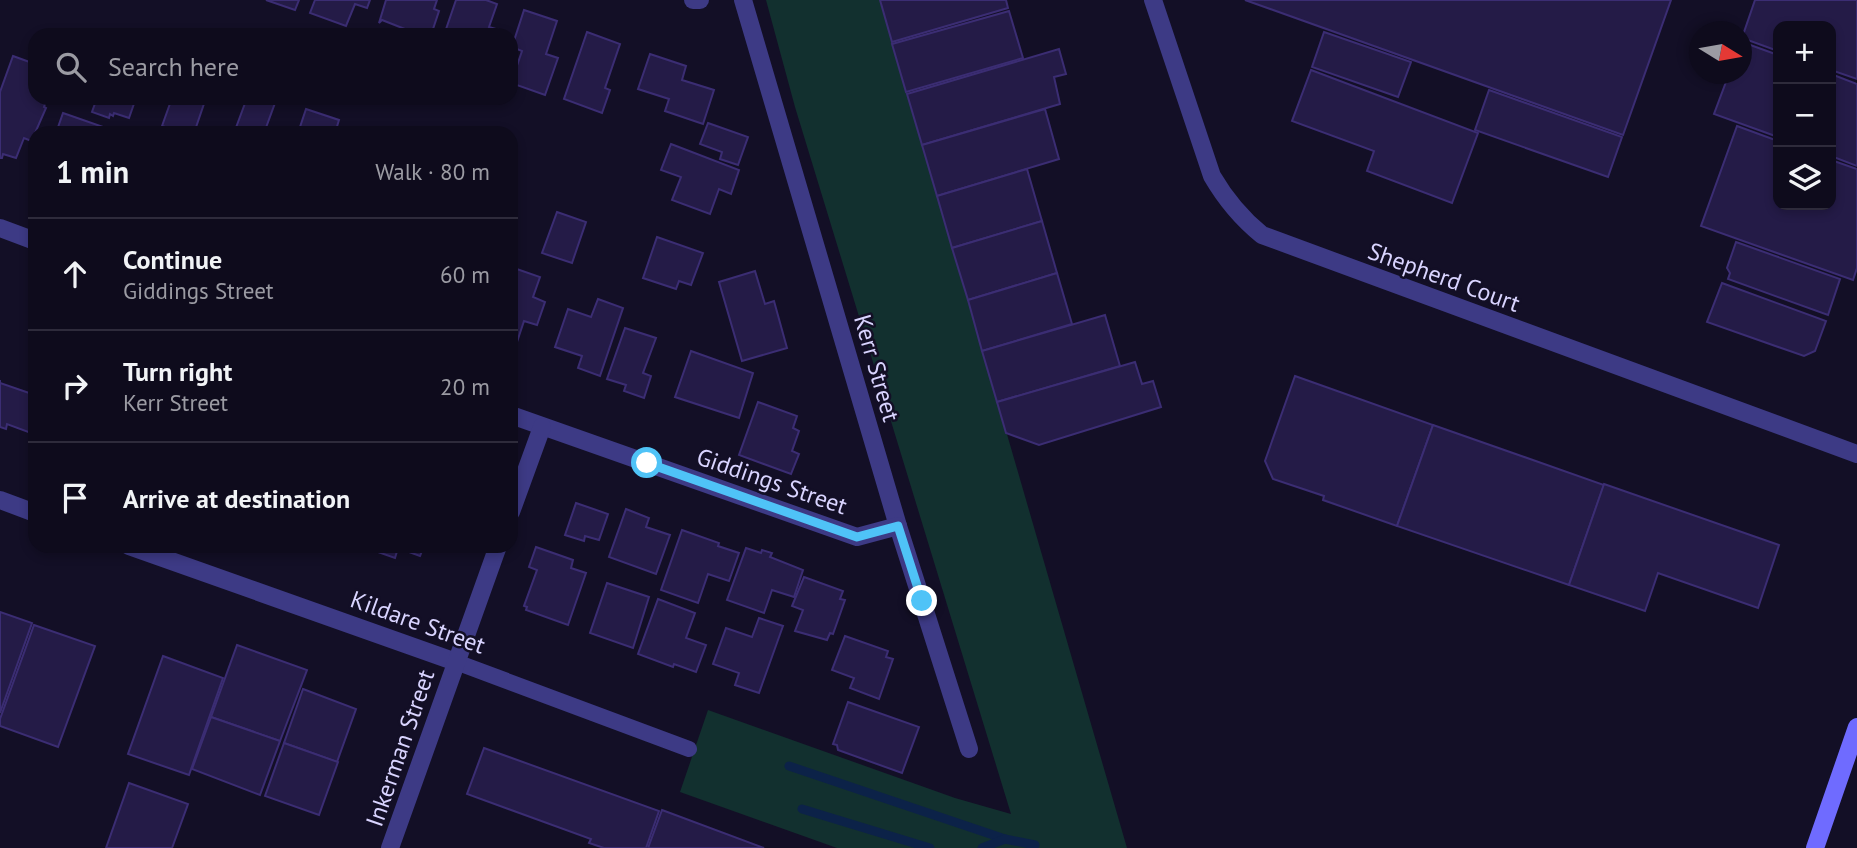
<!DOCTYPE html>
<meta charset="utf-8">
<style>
:root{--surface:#0e0b1c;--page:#1c1929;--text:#f1f3f6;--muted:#9b9ba3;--line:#2e2b3b}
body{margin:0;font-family:"PT Sans",sans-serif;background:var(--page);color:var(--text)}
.controls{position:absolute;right:21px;top:21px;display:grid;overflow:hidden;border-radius:14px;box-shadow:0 4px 10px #0003}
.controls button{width:63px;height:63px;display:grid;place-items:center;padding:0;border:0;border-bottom:2px solid var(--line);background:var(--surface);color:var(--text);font:35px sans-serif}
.compass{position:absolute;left:1689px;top:21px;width:63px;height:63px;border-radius:50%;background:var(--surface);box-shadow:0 4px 10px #0003;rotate:101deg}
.stop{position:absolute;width:21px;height:21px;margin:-16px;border:5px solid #4fc3f7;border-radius:50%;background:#fff}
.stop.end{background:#4fc3f7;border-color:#fff;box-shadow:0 2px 7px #0008}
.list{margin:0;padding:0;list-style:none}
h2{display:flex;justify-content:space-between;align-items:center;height:91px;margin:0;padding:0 28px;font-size:30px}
h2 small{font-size:23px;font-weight:400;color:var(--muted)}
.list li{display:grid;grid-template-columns:46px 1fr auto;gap:21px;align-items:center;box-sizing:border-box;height:112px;padding:0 28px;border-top:2px solid var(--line)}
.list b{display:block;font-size:26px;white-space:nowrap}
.list p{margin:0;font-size:23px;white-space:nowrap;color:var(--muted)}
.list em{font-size:23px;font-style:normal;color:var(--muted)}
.icon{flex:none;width:38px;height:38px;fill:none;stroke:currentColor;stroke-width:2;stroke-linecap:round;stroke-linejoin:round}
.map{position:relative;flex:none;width:1857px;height:848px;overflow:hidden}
.search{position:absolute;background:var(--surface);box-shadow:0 4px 10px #0003;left:28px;top:28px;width:490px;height:77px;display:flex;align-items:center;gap:18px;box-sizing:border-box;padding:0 24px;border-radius:21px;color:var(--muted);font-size:26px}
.panel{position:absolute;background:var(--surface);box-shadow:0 4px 10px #0003;left:28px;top:126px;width:490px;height:427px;border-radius:21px}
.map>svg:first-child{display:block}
.green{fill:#12302f}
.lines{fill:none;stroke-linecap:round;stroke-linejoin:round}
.stream{stroke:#0c2248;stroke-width:9}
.building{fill:#241b47;stroke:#3b2d73;stroke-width:2}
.service{stroke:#3d3a85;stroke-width:16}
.minor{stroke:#3d3a85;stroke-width:18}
.secondary{stroke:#6f6bff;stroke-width:18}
.route{stroke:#4fc3f7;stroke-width:9}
.labels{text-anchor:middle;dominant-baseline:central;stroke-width:5;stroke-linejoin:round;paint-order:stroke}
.street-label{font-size:24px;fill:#d9d4ff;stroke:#130f26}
</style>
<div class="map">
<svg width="1857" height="848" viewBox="0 0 1857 848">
<rect width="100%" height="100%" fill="#130f26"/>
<polygon class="green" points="766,0 881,0 1127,848 837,848 680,792 708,710 955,798 1011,814 795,107"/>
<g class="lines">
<g class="stream">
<polyline points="789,766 1005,839"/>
<polyline points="802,809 930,848"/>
<polyline points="982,848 1005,839 1035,845"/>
</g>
</g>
<g class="building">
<polygon points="266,0 299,0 295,10"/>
<polygon points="315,0 370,0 367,8 355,4 346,26 310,13"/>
<polygon points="386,0 437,0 434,9 439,11 431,35 420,35 382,20 379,23"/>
<polygon points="456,0 486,0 497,4 489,27 499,30 497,35 444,35"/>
<polygon points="880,0 1006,0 1008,8 892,42"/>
<polygon points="1245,0 1671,0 1623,135"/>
<polygon points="1755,0 1857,0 1857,79 1831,70 1831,26 1778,26 1778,51 1742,38"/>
<polygon points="524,10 557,21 546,54 558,58 545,95 511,83 522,51 512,47"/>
<polygon points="1009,11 1023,58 906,92 892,44"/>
<polygon points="587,32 620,44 605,88 610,90 602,113 564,99"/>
<polygon points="1324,32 1411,62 1398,97 1312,67"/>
<polygon points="1742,42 1778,55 1778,137 1714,114 1729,74 1742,74"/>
<polygon points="1059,49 1066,74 1054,77 1060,104 922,145 907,94"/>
<polygon points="650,54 686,66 682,80 714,90 703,124 665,111 669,99 638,89"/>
<polygon points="13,56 35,64 35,98 47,98 44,107 46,108 35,133 34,142 24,138 16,158 3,154 2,158 0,158 0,92"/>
<polygon points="1311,70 1478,133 1452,203 1367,171 1374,151 1292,121"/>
<polygon points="1831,74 1857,84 1857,166 1831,156"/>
<polygon points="1489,90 1622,137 1608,177 1475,130"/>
<polygon points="97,98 136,98 129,118 114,113 113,116 110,114 109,118 92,112"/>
<polygon points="172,98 206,98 194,133 184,133 162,126"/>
<polygon points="247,98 262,98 275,103 264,133 234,133"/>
<polygon points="306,109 339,120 335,133 298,133"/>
<polygon points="1045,109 1059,159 937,196 922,145"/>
<polygon points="63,113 109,129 107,133 56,133"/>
<polygon points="708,123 748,137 738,165 720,159 722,152 700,144"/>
<polygon points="1737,126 1778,141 1778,205 1831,205 1831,160 1857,169 1857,268 1853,280 1701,226"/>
<polygon points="671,144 739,170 731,194 719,189 710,214 672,200 681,177 661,170"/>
<polygon points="1027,169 1042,221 952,248 937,196"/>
<polygon points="557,212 586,222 572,263 542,253"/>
<polygon points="1042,221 1057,273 968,300 952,248"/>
<polygon points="657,237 703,253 691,285 679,281 676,289 643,278"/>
<polygon points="1736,242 1840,279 1828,315 1728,279 1730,273 1727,268"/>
<polygon points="511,267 540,277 533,297 545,302 537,325 524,321 516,345 511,343"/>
<polygon points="755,271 765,304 774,301 787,348 742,361 719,282"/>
<polygon points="1057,273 1072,324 982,351 968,300"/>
<polygon points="1722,283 1826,321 1815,351 1804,356 1707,322"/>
<polygon points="598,299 623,308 600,376 578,368 582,356 555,347 568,309 591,317"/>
<polygon points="1105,315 1120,366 997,402 982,351"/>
<polygon points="625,328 656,338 643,373 651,376 644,398 624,391 626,385 607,379"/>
<polygon points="691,351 753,373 739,418 675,397"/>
<polygon points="1135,362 1142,384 1153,381 1161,407 1039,445 1006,433 997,402"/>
<polygon points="1295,376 1433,425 1397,526 1323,500 1324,496 1273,479 1265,461"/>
<polygon points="0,380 0,383 35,395 35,421 31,433 7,424 6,429 0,427"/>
<polygon points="758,402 797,416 793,428 799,431 792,451 799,454 791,474 739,455"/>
<polygon points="1433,425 1604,485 1569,585 1397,526"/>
<polygon points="1604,484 1779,545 1758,608 1658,573 1645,611 1569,585"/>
<polygon points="576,503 608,514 599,540 585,536 584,541 565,535"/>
<polygon points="626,509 649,518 646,527 670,535 656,574 609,557"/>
<polygon points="682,530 719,543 718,546 739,553 729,581 708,574 698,603 661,590"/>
<polygon points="361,546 424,546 420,556 398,548 395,558"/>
<polygon points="536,547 573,560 571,568 586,573 568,625 526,610 527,607 524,606 537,570 529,567"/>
<polygon points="746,548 761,553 762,550 772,553 770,557 803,570 794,597 772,590 764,613 727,600"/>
<polygon points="804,577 843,591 840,599 845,600 833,634 830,633 827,640 795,631 803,610 792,606"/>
<polygon points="607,583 649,597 633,648 590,633"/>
<polygon points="658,599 695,613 686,638 706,645 696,672 674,664 673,667 638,654"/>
<polygon points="0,612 32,623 0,713"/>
<polygon points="759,618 783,626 759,693 735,685 739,673 713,664 726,628 752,637"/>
<polygon points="34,625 95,646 58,747 0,726 0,719"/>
<polygon points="845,636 888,651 886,657 893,659 879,699 850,688 854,678 832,670"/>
<polygon points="237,645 307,670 280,741 211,717"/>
<polygon points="163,656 223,678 189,775 128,754"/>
<polygon points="303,689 356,709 337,762 284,743"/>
<polygon points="848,702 919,727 902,773 838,750 837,745 833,744"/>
<polygon points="211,717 280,741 260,795 192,769"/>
<polygon points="284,743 338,762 319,815 265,796"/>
<polygon points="484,748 659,811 646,848 604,848 589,843 591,839 467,794"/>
<polygon points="129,783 188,804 172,848 106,848"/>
<polygon points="662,810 764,848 648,848"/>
</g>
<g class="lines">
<polyline class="service" points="456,662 689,749"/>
<g class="minor">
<polyline points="693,0 700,0"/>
<polyline points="743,0 898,526 969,749"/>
<path d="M1153 0 1212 176C1226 200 1241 218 1262 235L1857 454"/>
<polyline points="0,228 35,241"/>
<polyline points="511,415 857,537 898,526"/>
<polyline points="0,500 35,513"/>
<polyline points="511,512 542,427"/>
<polyline points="129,546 456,662"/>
<polyline points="390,848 498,546"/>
</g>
<polyline class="secondary" points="1815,848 1857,727"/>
</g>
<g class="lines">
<polyline class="route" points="647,463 857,537 898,526 922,601"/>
</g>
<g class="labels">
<g class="street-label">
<text transform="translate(1444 277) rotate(20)">Shepherd Court</text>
<text transform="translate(877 368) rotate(74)">Kerr Street</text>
<text transform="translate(772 481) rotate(19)">Giddings Street</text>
<text transform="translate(418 622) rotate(20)">Kildare Street</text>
<text transform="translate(400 748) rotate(-71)">Inkerman Street</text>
</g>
</g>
</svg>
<div class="controls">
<button>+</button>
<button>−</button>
<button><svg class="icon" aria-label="layers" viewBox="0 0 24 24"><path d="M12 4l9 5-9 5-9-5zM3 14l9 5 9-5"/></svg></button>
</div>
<svg class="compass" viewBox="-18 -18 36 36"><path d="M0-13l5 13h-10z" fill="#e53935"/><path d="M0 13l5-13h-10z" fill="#9b9ba3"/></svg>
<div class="stop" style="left:647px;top:463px"></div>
<div class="stop end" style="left:922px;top:601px"></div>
<div class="search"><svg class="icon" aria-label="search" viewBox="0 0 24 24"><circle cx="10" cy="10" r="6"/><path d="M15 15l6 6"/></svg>Search here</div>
<section class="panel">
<h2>1 min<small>Walk · 80 m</small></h2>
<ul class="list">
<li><svg class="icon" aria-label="ahead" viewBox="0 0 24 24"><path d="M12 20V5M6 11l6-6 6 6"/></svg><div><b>Continue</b><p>Giddings Street</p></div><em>60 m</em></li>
<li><svg class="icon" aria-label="right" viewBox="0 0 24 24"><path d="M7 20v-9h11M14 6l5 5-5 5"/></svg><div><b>Turn right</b><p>Kerr Street</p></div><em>20 m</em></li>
<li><svg class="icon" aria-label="arrive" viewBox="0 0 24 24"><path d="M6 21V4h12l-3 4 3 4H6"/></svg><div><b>Arrive at destination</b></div></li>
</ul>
</section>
</div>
